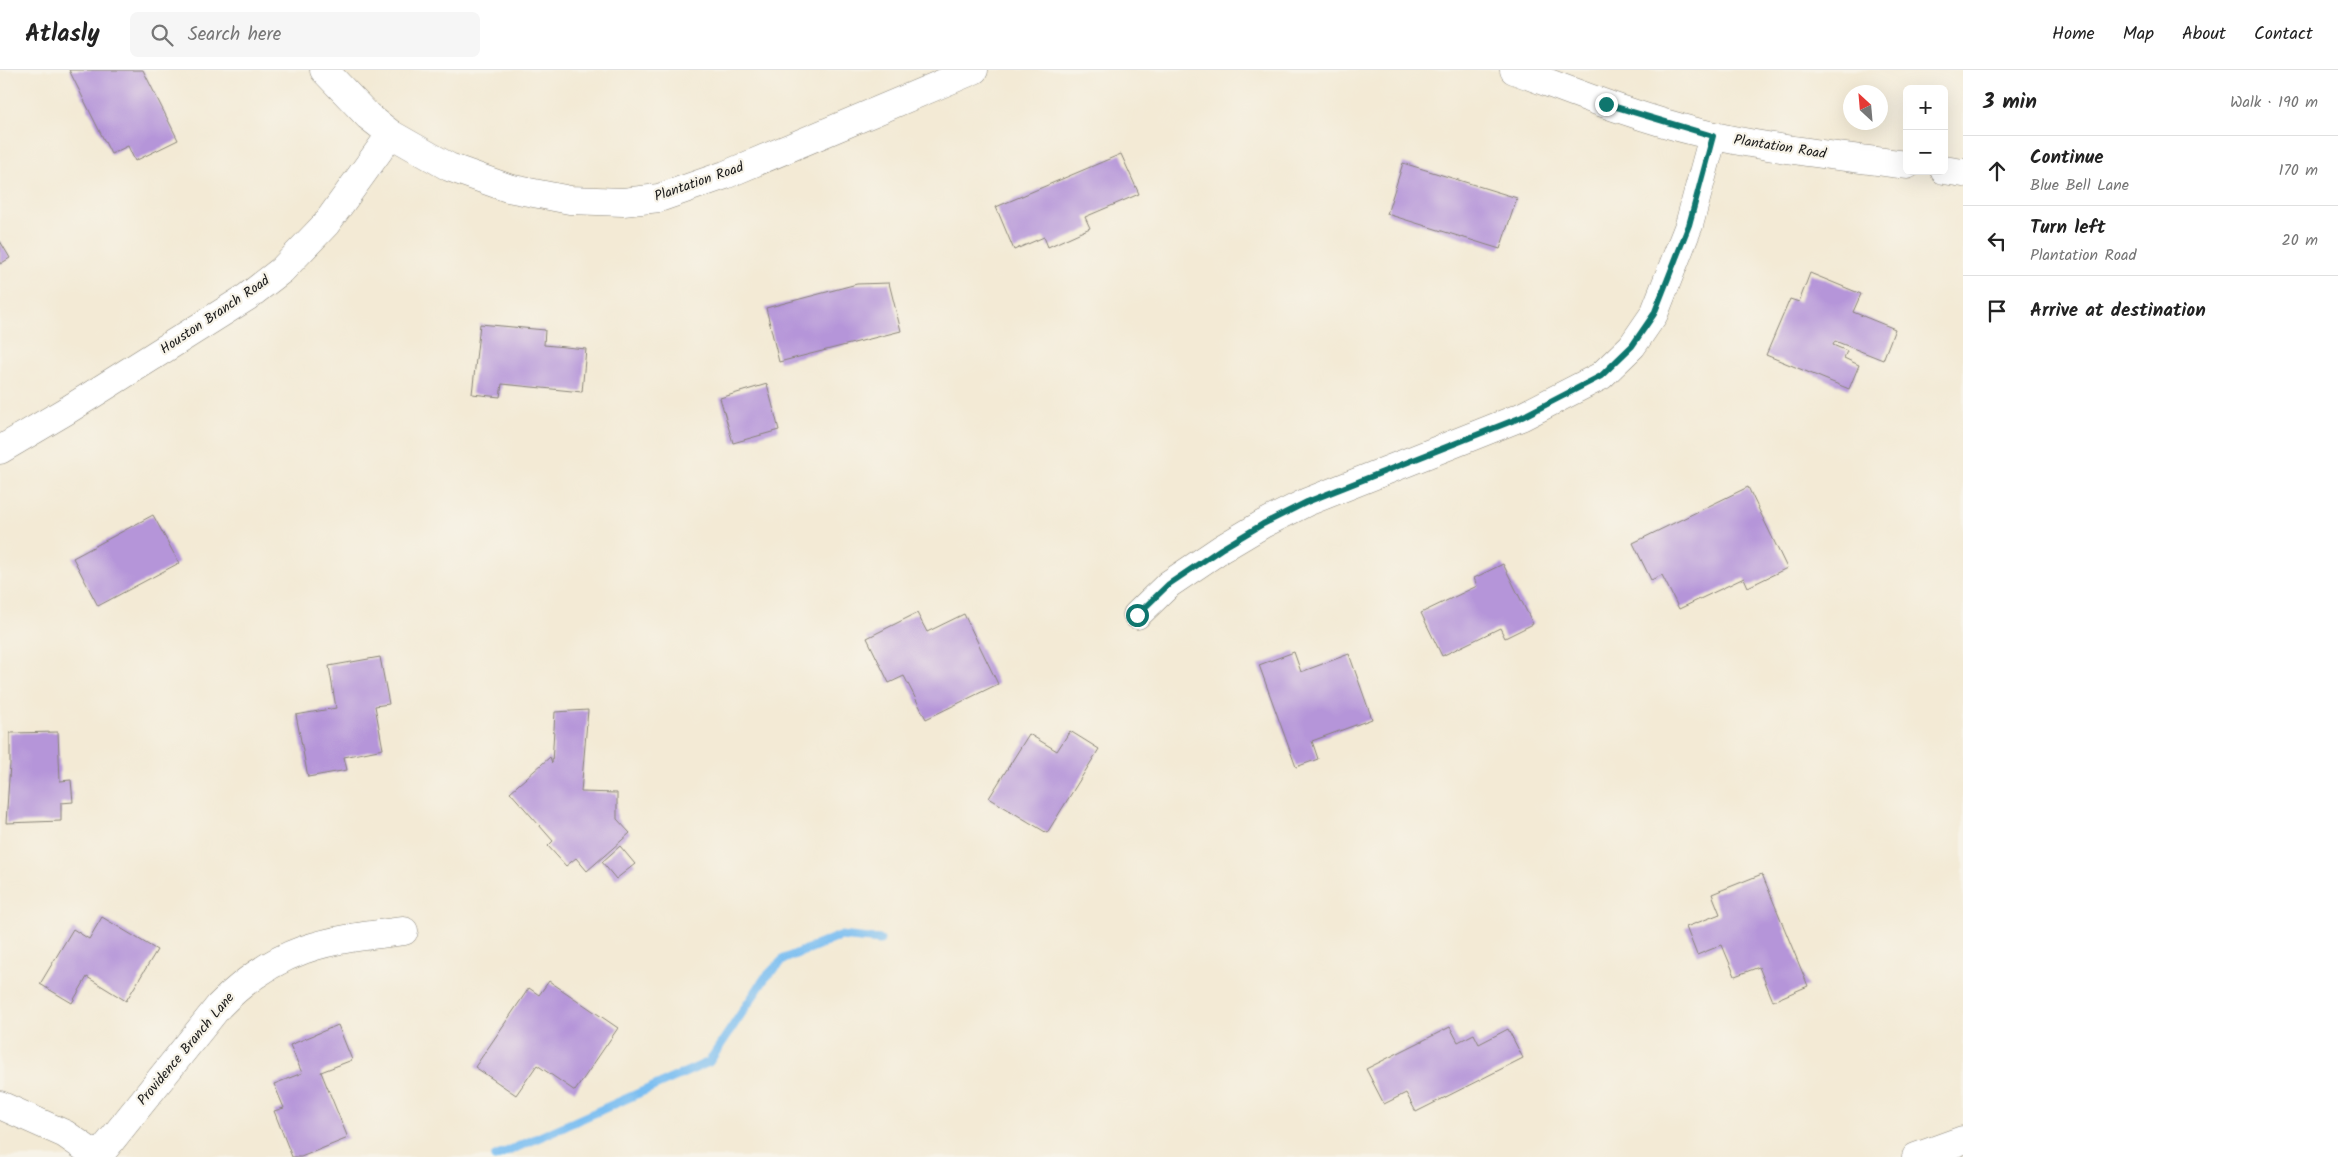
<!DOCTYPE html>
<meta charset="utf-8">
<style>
:root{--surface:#fff;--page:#f6f6f6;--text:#222;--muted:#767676;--line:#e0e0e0}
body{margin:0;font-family:Kalam,sans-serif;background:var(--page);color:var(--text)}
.controls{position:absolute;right:15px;top:15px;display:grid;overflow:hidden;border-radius:8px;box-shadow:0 5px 20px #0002}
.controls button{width:45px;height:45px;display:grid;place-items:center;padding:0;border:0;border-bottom:1px solid var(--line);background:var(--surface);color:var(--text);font:25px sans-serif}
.compass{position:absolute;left:1843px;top:15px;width:45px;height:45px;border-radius:50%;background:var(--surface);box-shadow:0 5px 20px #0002;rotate:334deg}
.stop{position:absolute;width:15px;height:15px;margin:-11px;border:4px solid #0f766e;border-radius:50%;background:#fff}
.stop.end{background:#0f766e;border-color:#fff;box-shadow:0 1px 5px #0008}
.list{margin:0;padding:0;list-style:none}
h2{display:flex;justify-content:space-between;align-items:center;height:65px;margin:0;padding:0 20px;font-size:21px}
h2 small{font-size:16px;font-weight:400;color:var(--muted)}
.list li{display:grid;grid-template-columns:32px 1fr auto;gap:15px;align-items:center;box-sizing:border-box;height:70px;padding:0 20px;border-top:1px solid var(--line)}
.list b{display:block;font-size:19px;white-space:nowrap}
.list p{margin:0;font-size:16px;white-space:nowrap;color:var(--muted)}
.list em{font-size:16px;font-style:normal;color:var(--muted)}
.icon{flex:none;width:28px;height:28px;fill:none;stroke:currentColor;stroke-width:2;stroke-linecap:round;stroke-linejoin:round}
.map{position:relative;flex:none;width:1963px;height:1087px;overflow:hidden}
header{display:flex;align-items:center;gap:30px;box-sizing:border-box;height:70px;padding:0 25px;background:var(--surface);border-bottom:1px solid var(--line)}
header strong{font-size:24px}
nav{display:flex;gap:28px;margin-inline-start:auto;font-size:18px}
.search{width:350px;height:45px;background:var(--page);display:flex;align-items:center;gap:12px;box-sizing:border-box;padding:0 18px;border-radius:8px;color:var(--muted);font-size:19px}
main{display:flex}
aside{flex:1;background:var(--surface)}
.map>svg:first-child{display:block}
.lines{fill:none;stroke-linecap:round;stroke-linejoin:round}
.stream{stroke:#7abef1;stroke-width:9}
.building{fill:#b595d9}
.minor-casing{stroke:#888378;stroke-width:29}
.minor{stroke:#fff;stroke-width:28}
.route{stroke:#0f766e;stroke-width:6}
.labels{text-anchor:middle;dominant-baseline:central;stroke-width:4.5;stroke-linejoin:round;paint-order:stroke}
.street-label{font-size:14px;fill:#1c1c1c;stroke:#f7f3e8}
</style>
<header>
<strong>Atlasly</strong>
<div class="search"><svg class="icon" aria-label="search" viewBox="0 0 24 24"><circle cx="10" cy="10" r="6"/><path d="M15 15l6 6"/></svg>Search here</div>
<nav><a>Home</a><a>Map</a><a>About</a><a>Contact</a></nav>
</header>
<main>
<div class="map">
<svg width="1963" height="1087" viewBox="0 0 1963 1087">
<rect width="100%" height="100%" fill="#f7f3e8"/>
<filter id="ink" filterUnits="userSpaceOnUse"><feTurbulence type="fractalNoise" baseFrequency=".02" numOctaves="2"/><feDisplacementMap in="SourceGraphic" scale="10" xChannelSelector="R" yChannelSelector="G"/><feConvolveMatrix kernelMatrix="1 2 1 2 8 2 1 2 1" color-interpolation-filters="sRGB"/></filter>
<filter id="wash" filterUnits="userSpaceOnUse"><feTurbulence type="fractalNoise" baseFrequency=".0096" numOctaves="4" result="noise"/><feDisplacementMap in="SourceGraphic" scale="20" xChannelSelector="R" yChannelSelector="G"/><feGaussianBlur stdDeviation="1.12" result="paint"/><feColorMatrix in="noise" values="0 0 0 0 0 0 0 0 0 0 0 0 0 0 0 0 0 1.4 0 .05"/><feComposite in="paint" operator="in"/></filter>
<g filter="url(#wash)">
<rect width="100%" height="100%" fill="#f3ead5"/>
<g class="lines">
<polyline class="stream" points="495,1087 709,992 765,908 784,889 840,866 880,870"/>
</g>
<g id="blocks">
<g class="building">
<polygon points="69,0 143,0 178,70 135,91 128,76 111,84"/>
<polygon points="1121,84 1139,124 1085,147 1090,158 1048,177 1044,167 1014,180 996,137"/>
<polygon points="1403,93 1517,128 1500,179 1387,144"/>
<polygon points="0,171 10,188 0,194"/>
<polygon points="1810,203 1861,224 1853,242 1895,259 1883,290 1835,271 1833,275 1847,281 1844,288 1859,295 1849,319 1766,285 1790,229 1799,232"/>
<polygon points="889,213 901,261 779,292 766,238 857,214"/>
<polygon points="480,254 545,260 544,275 586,279 582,322 502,314 500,327 472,324"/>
<polygon points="767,314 779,360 733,373 720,328"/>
<polygon points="1748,417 1787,498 1748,517 1744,508 1679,539 1662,505 1651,510 1633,473"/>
<polygon points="153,445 179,493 98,536 73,488"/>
<polygon points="1503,494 1533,554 1505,568 1500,558 1442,586 1421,543 1477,516 1474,508"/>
<polygon points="917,543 927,562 964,544 998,614 926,649 904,606 889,613 867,568"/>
<polygon points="1294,582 1301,602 1349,584 1372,649 1312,671 1318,689 1296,697 1259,595"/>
<polygon points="380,587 389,634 375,636 383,679 344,687 347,700 308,707 296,645 336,638 329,596"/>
<polygon points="588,640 581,722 617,723 617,749 630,763 587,801 576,788 566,796 548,776 553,771 510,722 550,687 552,693 555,642"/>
<polygon points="1070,661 1099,679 1047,763 989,728 1029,664 1057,681"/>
<polygon points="58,662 60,711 71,710 73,732 61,733 61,751 6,753 10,694 10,663"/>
<polygon points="620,776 635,794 616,809 602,792"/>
<polygon points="1762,804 1808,916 1773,931 1759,897 1735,906 1722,875 1697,885 1686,857 1720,844 1712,824"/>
<polygon points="102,847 157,880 126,931 87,907 72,933 40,914 73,859 89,869"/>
<polygon points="549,911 618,958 575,1021 537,995 516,1025 475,997 529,918 539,925"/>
<polygon points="338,955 352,990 321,1002 348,1068 301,1087 292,1087 274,1041 284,1038 274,1014 302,1003 290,975"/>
<polygon points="1450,957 1458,972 1474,964 1479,974 1508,959 1523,988 1416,1042 1406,1023 1384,1034 1366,999"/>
</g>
</g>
</g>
<g filter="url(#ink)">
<use href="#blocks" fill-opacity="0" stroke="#888378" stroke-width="1"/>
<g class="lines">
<defs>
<g id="minor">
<polyline points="324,0 368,46 391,64 449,97 508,118 570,130 623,132 659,128 725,105 974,0"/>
<path d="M1514 0C1574 22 1635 47 1697 62 1766 79 1837 85 1907 95"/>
<polyline points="1944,100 1963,103"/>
<polyline points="0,380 66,341 247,227 282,200 326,154 391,64"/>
<polyline points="1137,545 1169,514 1221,479 1263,454 1307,432 1521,347 1601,306 1632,276 1654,244 1689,155 1713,66"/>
<polyline points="0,1035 65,1064 98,1087"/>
<path d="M98 1087 219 936C277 877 325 870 404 861"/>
<polyline points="1916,1087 1963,1070"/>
</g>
</defs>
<use href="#minor" class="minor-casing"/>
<use href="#minor" class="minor"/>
</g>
</g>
<g class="lines" filter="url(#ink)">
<polyline class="route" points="1137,545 1169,514 1221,479 1263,454 1307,432 1522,347 1601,306 1632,276 1654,244 1689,155 1713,66 1606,34"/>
</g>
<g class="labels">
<g class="street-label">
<text transform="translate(1780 77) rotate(9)">Plantation Road</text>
<text transform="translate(699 112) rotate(-19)">Plantation Road</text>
<text transform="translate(215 245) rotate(-34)">Houston Branch Road</text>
<text transform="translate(186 979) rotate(-50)">Providence Branch Lane</text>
</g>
</g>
</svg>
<div class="controls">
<button>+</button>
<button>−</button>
</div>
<svg class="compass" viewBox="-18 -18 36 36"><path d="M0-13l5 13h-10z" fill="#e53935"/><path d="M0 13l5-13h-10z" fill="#767676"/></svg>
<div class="stop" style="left:1137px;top:545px"></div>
<div class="stop end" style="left:1606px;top:34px"></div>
</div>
<aside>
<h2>3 min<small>Walk · 190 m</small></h2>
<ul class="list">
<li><svg class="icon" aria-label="ahead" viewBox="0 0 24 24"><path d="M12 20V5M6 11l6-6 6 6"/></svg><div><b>Continue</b><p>Blue Bell Lane</p></div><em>170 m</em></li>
<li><svg class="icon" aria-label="left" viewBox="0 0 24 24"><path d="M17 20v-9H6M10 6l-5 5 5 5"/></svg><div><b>Turn left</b><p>Plantation Road</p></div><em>20 m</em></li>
<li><svg class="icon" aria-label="arrive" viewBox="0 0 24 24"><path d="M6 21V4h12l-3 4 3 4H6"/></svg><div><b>Arrive at destination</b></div></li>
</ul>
</aside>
</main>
